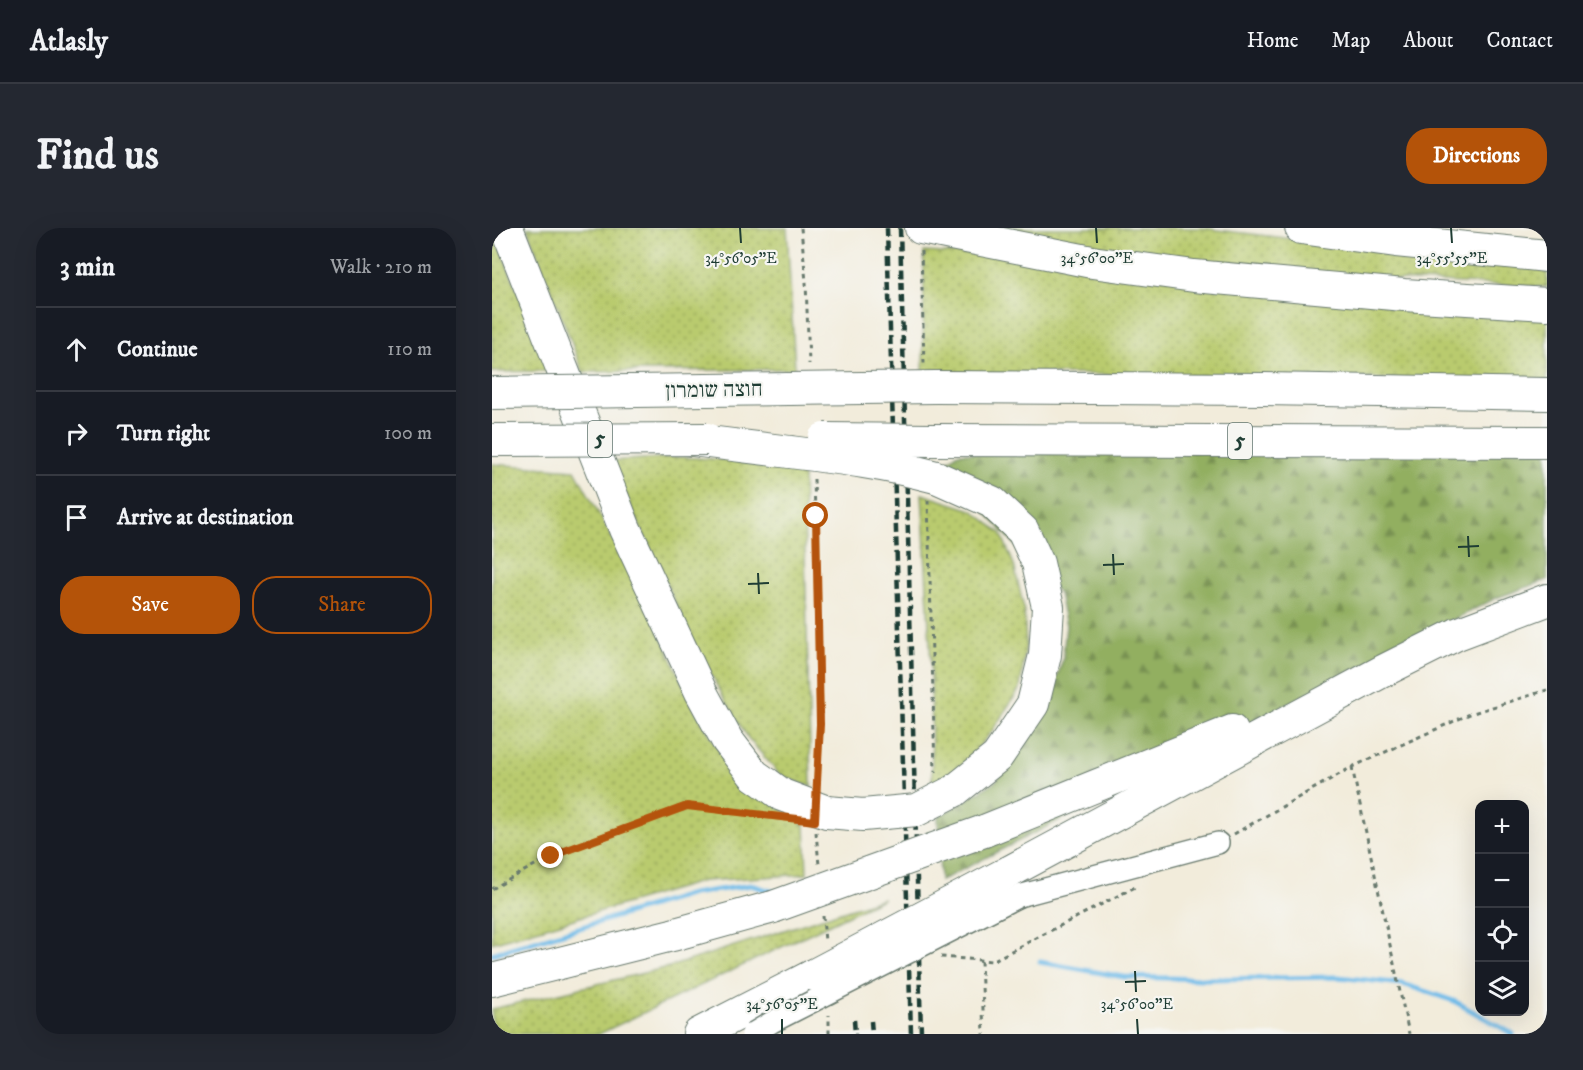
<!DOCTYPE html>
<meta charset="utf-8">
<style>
:root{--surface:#171b24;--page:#242831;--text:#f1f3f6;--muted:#9ea1a6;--line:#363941;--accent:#b45309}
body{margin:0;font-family:"IM FELL DW Pica","Frank Ruhl Libre",serif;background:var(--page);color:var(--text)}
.controls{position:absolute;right:18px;bottom:18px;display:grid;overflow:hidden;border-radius:12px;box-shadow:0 6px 24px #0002}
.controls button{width:54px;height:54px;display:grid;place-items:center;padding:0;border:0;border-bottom:2px solid var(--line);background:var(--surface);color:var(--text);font:30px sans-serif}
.stop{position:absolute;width:18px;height:18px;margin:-14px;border:4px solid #b45309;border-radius:50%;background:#fff}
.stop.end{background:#b45309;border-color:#fff;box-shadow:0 2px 6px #0008}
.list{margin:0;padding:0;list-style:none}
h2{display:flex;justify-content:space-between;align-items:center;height:78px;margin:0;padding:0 24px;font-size:26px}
h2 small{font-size:20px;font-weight:400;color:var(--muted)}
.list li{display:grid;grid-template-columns:39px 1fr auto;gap:18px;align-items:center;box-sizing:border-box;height:84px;padding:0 24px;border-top:2px solid var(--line)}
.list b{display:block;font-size:22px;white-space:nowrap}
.list em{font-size:20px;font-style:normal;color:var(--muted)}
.actions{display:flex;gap:12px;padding:18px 24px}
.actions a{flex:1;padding:14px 0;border:2px solid var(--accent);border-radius:24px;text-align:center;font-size:21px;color:var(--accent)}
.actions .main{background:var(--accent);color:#fff}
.icon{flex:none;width:33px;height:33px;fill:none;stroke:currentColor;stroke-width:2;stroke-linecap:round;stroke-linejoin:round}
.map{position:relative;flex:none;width:1055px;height:806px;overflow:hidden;border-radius:24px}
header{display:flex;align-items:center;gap:36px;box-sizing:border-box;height:84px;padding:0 30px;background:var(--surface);border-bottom:2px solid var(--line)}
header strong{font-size:28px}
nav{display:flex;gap:33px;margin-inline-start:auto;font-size:21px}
.intro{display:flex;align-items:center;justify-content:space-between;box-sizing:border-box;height:144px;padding:0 36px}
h1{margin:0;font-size:42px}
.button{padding:15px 27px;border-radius:24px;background:var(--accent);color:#fff;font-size:21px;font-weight:700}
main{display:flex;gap:36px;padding:0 36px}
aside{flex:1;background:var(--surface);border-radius:24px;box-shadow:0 6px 24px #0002}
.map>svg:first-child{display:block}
.grass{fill:url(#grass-dots);stroke:#6c8451;stroke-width:1.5}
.forest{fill:url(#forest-firs);stroke:#58764a;stroke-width:1.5}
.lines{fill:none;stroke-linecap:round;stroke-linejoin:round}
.stream{stroke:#70bce9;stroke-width:5}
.minor-casing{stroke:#697a6e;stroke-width:24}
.highway-casing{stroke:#697a6e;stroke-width:34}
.path{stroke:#697a6e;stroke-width:3;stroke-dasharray:4.5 4.5;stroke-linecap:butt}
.minor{stroke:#fff;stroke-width:21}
.highway{stroke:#fff;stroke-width:32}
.rail{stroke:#1f3d34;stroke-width:4.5;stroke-dasharray:9 4.5;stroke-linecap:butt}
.minor-bridge-casing{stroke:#697a6e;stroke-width:24;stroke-linecap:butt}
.highway-bridge-casing{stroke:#697a6e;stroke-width:34;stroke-linecap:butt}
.minor-bridge{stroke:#fff;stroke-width:21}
.highway-bridge{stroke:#fff;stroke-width:32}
.route{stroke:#b45309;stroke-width:8}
.ticks{fill:none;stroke:#1f3d34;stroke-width:2}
.labels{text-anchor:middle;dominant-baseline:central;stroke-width:4.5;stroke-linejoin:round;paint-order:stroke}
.shield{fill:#f6f6f2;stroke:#60746d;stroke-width:1.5}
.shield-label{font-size:21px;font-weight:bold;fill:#1f3d34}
.street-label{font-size:22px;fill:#1f3d34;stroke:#f6f6f2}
.ticks-label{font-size:15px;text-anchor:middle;fill:#1f3d34;stroke:#f6f6f2;stroke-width:4.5;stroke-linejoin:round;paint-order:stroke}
</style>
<header>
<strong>Atlasly</strong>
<nav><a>Home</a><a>Map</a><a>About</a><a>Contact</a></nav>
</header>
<div class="intro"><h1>Find us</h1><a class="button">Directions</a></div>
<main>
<aside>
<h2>3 min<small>Walk · 210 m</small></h2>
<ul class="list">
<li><svg class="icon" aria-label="ahead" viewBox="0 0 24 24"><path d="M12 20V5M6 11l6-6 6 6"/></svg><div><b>Continue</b></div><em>110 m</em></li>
<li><svg class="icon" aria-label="right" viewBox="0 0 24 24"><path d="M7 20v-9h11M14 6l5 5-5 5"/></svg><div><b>Turn right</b></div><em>100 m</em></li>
<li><svg class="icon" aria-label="arrive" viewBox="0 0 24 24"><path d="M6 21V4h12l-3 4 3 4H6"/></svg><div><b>Arrive at destination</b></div></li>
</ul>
<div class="actions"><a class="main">Save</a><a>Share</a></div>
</aside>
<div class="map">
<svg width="1055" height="806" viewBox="0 0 1055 806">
<defs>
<pattern id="grass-dots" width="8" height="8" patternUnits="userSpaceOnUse" patternTransform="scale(1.5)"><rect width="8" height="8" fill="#b9cb6e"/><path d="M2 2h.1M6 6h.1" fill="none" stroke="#96a65b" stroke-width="1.8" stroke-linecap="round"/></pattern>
<pattern id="forest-firs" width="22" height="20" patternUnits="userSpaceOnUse" patternTransform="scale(1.5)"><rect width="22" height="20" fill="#92af61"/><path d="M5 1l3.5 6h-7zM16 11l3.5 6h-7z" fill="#779051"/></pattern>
</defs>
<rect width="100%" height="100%" fill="#f6f6f2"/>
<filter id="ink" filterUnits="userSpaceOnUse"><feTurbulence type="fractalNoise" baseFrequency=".0167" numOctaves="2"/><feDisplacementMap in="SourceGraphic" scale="12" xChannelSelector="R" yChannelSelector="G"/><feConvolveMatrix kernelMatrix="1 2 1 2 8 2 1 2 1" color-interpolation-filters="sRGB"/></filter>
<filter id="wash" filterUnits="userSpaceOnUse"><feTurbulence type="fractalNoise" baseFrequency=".008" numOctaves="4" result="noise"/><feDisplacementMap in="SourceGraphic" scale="24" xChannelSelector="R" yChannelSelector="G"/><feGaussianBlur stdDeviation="1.35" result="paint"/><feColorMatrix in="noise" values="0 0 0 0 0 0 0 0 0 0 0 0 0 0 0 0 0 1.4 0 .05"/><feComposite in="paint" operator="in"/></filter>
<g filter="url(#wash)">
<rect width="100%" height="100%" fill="#f2ecdb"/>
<g class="grass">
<polygon points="0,0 58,143 0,144"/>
<polygon points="35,0 295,0 303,141 91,144"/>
<polygon points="509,0 709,0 1055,41 1055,59 905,52 742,39 621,23"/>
<polygon points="432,24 497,27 1055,88 1055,153 431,144"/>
<polygon points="187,229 236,232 311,245 319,559 288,547 256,510 232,470 199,409 118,233"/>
<polygon points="0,236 83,242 153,370 200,477 245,552 313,597 315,646 211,653 0,715"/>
<polygon points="430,266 480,282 509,305 522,337 532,381 534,416 528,460 500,503 477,531 440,560 439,438"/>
<polygon points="392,670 107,806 0,806 0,781 177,739"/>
</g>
<polygon class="forest" points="1055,222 1055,352 1004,370 448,653 446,589 503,554 534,515 561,464 571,430 574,397 567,365 451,237 466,225"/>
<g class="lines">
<g class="stream">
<polyline points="0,726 200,666 259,657 285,665"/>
<polyline points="548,734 632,749 715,751 846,749 911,756 962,773 1021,806"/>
</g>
</g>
</g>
<g filter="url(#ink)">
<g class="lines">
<defs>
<polyline id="minor" points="527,668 726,615"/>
<g id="highway">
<polyline points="15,0 133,301 209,464 235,512 262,547 275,556"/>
<polyline points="429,0 600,34 702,48 912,67 1055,76"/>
<polyline points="809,0 904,13 1055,28"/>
<polyline points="444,159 772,161 1055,166"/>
<polyline points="214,162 297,161"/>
<polyline points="192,211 298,224"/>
<polyline points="441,212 1055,214"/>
<polyline points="444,249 500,274 531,303 546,335 556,379 553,427 541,476 505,529 462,563"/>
<polyline points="492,603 740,503"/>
<polyline points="517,644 891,443 965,406 1055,372"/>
<polyline points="0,752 180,707 281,679"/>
<polyline points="207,806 322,747"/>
</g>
</defs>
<use href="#minor" class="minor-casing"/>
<use href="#highway" class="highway-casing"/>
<g class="path">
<polyline points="309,0 314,54 317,136"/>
<polyline points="429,23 432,136"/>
<polyline points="322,251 329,496 325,556"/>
<polyline points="436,272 443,544"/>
<polyline points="860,539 917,806"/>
<polyline points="324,604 327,637"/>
<polyline points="742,606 860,539 978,486 1055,462"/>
<polyline points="0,661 59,628 195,578 274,587"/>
<polyline points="331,688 333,714"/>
<polyline points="449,729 500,733 643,659"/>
<polyline points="489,733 492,806"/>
<polyline points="337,806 337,787"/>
</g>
<use href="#minor" class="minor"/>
<use href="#highway" class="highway"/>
<g class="rail">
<polyline points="395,0 419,806"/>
<polyline points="408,0 429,806"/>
<polyline points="362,792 363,806"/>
<polyline points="379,793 380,806"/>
</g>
<defs>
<polyline id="minor-bridge" points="260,806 280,794 527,668"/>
<g id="highway-bridge">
<polyline points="297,161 444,159"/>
<polyline points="0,165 214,162"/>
<polyline points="332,211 441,212"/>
<polyline points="0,212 215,211"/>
<path d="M298 224C347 230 396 236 444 249"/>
<polyline points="275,556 290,567 335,584 371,587 425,582 462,563"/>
<polyline points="281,679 492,603"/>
<polyline points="322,747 517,644"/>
</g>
</defs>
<use href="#minor-bridge" class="minor-bridge-casing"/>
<use href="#highway-bridge" class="highway-bridge-casing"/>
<use href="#minor-bridge" class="minor-bridge"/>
<use href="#highway-bridge" class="highway-bridge"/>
</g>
</g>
<g class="lines" filter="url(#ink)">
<polyline class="route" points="59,628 195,578 323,593 328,496 324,288"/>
</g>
<path class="ticks" d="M248 0 249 15M604 0 605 15M959 0 960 15M976 308 977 329M966 319 987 318M621 326 622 347M611 337 632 336M266 345 267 366M256 356 277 355M643 743 644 764M633 754 654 753M290 791V806M645 791 646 806"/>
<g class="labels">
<g class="shield">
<rect x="96" y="193" width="24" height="36" rx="4.5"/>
<rect x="736" y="195" width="24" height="36" rx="4.5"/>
</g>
<g class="shield-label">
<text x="108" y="211">5</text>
<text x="748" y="213">5</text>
</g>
<g class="street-label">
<text transform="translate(222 162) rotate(-1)">חוצה שומרון</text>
</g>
</g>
<g class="ticks-label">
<text x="249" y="35">34°56'05"E</text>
<text x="605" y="35">34°56'00"E</text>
<text x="960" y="35">34°55'55"E</text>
<text x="290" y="781">34°56'05"E</text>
<text x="645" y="781">34°56'00"E</text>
</g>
</svg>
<div class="controls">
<button>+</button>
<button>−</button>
<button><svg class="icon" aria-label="locate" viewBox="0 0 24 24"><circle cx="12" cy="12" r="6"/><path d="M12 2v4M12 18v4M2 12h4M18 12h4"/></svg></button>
<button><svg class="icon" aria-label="layers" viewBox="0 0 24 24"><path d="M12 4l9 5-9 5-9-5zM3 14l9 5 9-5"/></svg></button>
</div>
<div class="stop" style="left:324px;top:288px"></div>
<div class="stop end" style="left:59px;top:628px"></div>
</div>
</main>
